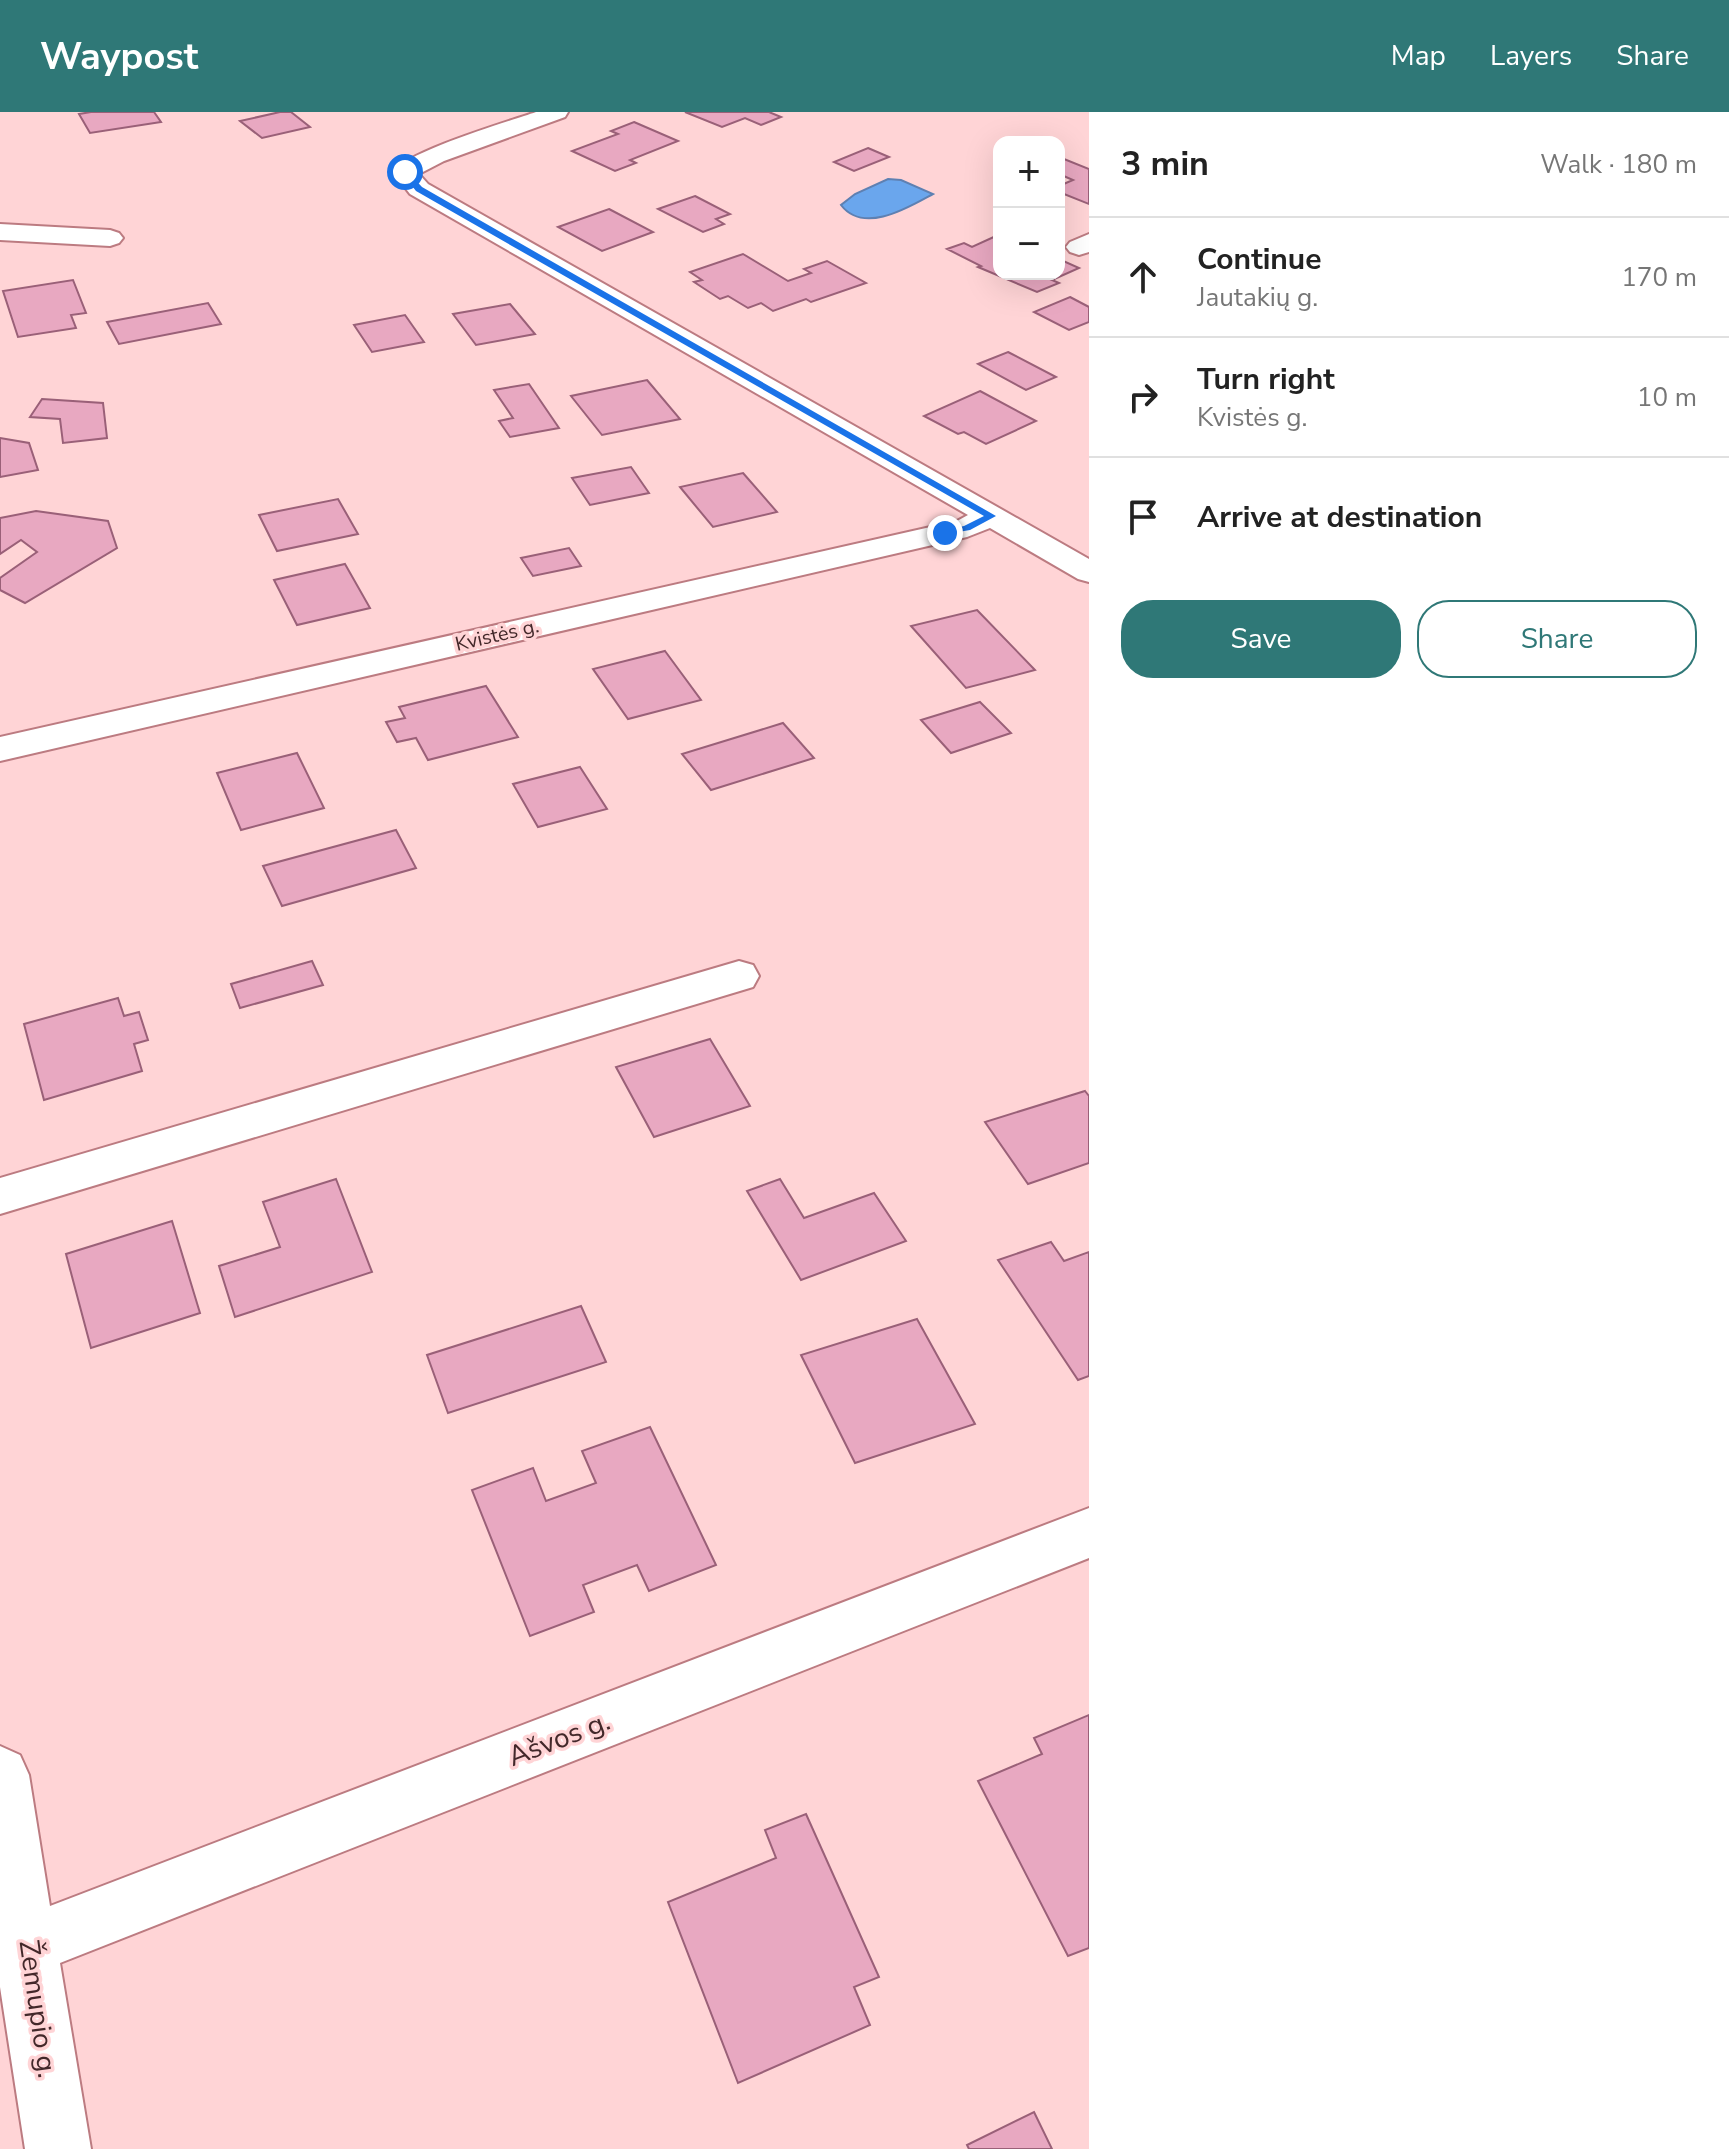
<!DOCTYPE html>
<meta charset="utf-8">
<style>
:root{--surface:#fff;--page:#f6f6f6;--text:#222;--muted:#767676;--line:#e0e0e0;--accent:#2f7877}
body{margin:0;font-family:"Nunito Sans",sans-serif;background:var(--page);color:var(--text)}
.controls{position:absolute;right:24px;top:24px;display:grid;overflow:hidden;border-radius:16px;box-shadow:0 8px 32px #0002}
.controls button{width:72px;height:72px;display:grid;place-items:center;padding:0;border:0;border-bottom:2px solid var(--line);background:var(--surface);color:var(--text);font:40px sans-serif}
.stop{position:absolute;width:24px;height:24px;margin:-18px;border:6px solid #1a73e8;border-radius:50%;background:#fff}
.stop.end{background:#1a73e8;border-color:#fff;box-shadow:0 2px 8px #0008}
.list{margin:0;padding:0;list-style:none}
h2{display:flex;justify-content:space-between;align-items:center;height:104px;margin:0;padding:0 32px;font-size:34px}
h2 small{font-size:26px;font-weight:400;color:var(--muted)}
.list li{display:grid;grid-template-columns:52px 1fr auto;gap:24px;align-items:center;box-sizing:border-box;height:120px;padding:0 32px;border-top:2px solid var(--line)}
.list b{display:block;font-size:30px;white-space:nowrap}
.list p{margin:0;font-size:26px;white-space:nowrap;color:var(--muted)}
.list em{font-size:26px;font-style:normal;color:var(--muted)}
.actions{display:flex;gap:16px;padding:24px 32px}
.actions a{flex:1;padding:18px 0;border:2px solid var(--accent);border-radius:32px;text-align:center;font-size:28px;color:var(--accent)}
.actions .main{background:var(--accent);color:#fff}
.icon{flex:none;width:44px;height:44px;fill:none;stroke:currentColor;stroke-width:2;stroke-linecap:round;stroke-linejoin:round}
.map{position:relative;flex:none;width:1089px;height:2037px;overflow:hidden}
header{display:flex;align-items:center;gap:48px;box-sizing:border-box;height:112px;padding:0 40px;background:var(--accent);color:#fff}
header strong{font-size:38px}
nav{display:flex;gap:44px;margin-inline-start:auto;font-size:28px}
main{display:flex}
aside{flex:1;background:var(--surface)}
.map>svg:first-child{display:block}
.water{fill:#6aa6ed;stroke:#5e80b2;stroke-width:2}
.building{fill:#e8a8c1;stroke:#9a6078;stroke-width:2}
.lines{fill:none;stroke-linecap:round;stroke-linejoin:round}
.minor-casing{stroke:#bc7b81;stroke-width:4}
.minor{fill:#fff;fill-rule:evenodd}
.route{fill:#1a73e8}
.labels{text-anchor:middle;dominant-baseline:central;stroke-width:7;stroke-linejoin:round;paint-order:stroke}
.far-street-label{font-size:20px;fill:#43282a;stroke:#ffd4d6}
.near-street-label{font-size:28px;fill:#43282a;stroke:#ffd4d6}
</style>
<header>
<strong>Waypost</strong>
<nav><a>Map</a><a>Layers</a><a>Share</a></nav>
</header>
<main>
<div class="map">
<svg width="1089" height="2037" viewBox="0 0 1089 2037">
<rect width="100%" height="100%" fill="#ffd4d6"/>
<path class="water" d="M888 67 901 68 933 82C909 95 864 123 841 93L855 82Z"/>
<g class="building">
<polygon points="91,0 154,0 161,10 90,21 79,2"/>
<polygon points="280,0 291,0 310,15 262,26 240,9"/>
<polygon points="685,0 769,0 781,5 761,13 745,6 722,15"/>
<polygon points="634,10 678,29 630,48 636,51 615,59 572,39 618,22 611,19"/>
<polygon points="868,36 889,45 854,59 834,50"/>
<polygon points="1059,45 1089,57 1089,92 1059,80 1059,74 1073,68 1059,62"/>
<polygon points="695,84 730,102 716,107 724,112 703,120 658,97"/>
<polygon points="609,97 653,120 602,139 558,115"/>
<polygon points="996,124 999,126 999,162 1059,162 1059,147 1079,156 1052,168 1059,171 1037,180 978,155 981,154 947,137 964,131 972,135"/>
<polygon points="743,142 788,169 811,161 804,157 827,149 866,171 811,190 806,187 773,199 761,191 748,196 728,184 720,187 694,170 702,168 690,160"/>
<polygon points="73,168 86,201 71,203 76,216 18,225 3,179"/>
<polygon points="1070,185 1089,195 1089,210 1069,218 1034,200"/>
<polygon points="208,191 221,212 119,232 107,210"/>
<polygon points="510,192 535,222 476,233 453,202"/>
<polygon points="405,203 424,230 372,240 354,213"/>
<polygon points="1008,240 1056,265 1026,278 978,252"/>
<polygon points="647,268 680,307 602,323 571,284"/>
<polygon points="529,272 559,316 510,325 499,309 513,306 494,278"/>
<polygon points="980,279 1036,309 986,332 964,320 958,322 924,304"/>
<polygon points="42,287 103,291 107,326 63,331 60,307 30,305"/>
<polygon points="0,326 29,331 38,358 0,365"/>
<polygon points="631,355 649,381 590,393 572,366"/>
<polygon points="743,361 777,400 713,415 680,375"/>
<polygon points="338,387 358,422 277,439 259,403"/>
<polygon points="36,399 108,409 117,436 25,491 0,478 0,466 37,440 21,428 0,442 0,406"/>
<polygon points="569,436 581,454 533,464 521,446"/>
<polygon points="345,452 370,496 297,513 274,468"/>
<polygon points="977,498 1035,558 966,576 911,514"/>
<polygon points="665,539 701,588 628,607 593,557"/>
<polygon points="486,574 518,625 428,648 416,626 397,630 386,610 405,606 399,595"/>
<polygon points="980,590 1011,621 951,641 921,608"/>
<polygon points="783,611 814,646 711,678 682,642"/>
<polygon points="297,641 324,696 241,718 217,661"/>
<polygon points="580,655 607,697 538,715 513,672"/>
<polygon points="396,718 416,756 282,794 263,754"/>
<polygon points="312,849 323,873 240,896 231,872"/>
<polygon points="118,886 124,904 139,900 148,928 134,932 142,959 44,988 24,912"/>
<polygon points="710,927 750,994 654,1025 616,955"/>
<polygon points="1085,979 1089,984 1089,1051 1028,1072 985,1010"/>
<polygon points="336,1067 372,1160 235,1205 219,1154 280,1135 263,1090"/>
<polygon points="780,1067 804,1106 874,1081 906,1129 801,1168 747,1079"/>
<polygon points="172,1109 200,1201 91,1236 66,1142"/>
<polygon points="1051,1130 1064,1149 1089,1140 1089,1264 1078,1268 998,1148"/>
<polygon points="581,1194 606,1250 448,1301 427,1243"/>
<polygon points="917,1207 975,1312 855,1351 801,1243"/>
<polygon points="650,1315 716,1453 649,1479 637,1453 583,1473 594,1500 530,1524 472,1378 533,1356 546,1389 596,1371 582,1339"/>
<polygon points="1089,1603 1089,1836 1068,1844 978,1669 1042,1642 1034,1626"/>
<polygon points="806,1702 879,1865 854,1875 870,1913 738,1971 668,1790 776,1746 765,1718"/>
<polygon points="1034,2000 1052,2037 969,2037 967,2033"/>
</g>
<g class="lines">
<defs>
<g id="minor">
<path d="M536 0H568L565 5 444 49 419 62 428 72 1089 447V470L1078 467 990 416 967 425 0 649V625L957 409 968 403 410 82 393 60C408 39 507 10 536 0Z"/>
<polygon points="0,112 110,118 119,121 123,126 119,131 110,134 0,128"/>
<polygon points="1089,122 1089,140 1079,143 1070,140 1066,135 1070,130"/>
<polygon points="739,849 753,853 759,864 753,875 0,1102 0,1066"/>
<polygon points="1089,1396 1089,1446 60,1851 91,2037 25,2037 0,1875 0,1634 20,1643 29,1663 50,1794"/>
</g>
</defs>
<use href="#minor" class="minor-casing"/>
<use href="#minor" class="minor"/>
</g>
<polygon class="route" points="407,59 422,75 996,404 970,418 941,423 941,419 964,414 984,404 416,79 401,60"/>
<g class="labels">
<g class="far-street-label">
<text transform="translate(497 523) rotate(-13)">Kvistės g.</text>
</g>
<g class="near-street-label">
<text transform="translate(559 1627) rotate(-21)">Ašvos g.</text>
<text transform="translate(38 1897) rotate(82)">Žemupio g.</text>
</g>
</g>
</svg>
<div class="controls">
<button>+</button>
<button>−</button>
</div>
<div class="stop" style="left:405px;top:60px"></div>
<div class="stop end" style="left:945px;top:421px"></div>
</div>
<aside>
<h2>3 min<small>Walk · 180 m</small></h2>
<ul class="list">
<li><svg class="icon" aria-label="ahead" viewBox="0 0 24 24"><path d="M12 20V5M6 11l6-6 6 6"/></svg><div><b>Continue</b><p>Jautakių g.</p></div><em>170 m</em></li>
<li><svg class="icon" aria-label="right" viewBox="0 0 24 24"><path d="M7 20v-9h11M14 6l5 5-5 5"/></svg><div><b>Turn right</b><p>Kvistės g.</p></div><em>10 m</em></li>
<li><svg class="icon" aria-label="arrive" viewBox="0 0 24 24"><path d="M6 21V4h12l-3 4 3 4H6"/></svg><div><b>Arrive at destination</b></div></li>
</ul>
<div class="actions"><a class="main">Save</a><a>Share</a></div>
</aside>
</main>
